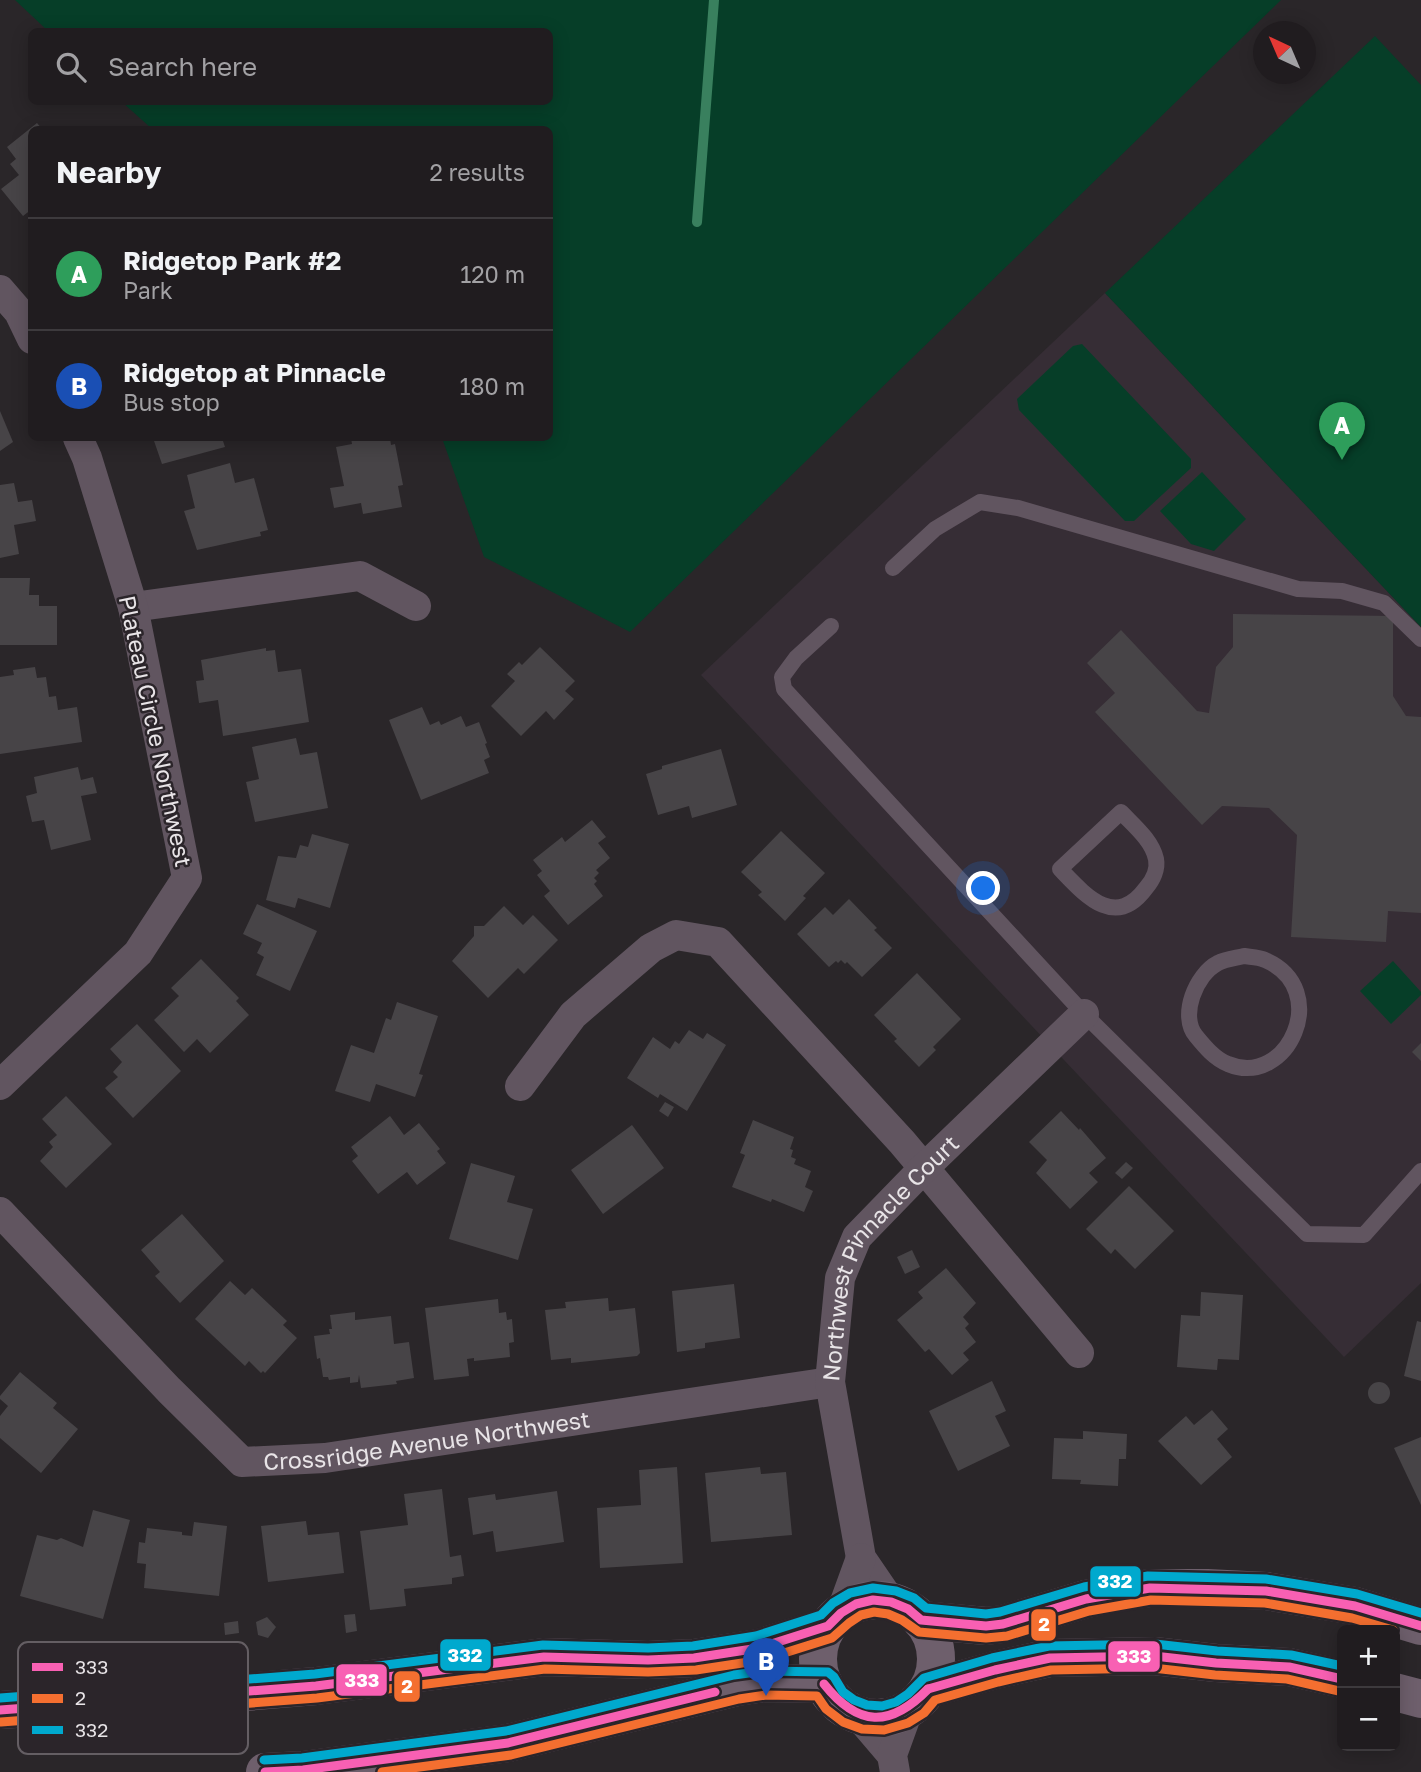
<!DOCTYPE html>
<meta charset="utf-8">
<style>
:root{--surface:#201c1f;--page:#282528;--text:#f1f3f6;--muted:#a2a1a4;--line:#3d3a3d;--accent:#d93025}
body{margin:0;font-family:"Golos Text",sans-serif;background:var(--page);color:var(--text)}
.controls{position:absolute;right:21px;bottom:21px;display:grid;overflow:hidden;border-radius:10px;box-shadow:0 4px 18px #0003}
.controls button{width:63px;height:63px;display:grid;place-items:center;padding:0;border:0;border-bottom:2px solid var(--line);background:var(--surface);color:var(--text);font:35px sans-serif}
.compass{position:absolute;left:1253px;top:21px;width:63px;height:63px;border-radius:50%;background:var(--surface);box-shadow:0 4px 18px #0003;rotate:316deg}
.you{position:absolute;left:984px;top:889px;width:24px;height:24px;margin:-18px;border:5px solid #fff;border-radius:50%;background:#1a73e8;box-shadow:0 0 0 10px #1a73e833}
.badge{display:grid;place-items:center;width:46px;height:46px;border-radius:50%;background:var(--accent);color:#fff;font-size:23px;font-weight:700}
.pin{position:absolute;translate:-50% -58px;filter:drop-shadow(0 2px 4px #0008)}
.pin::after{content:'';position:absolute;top:37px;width:24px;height:21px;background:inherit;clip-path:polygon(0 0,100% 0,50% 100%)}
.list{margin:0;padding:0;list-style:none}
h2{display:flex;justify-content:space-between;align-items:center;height:91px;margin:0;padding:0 28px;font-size:30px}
h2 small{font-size:23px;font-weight:400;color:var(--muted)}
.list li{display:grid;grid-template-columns:46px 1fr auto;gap:21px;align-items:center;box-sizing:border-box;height:112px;padding:0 28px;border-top:2px solid var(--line)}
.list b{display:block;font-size:26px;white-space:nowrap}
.list p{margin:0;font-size:23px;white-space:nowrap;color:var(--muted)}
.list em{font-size:23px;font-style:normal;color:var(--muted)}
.icon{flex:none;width:38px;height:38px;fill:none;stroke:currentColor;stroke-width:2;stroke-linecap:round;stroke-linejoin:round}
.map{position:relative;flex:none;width:1421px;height:1772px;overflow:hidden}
.search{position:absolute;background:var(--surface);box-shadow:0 4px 18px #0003;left:28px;top:28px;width:525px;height:77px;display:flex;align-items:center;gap:18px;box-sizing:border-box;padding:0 24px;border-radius:10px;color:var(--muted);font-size:26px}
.panel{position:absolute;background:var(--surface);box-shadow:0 4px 18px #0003;left:28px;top:126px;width:525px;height:315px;border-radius:10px}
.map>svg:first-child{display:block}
.built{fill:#362d35}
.green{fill:#063e28}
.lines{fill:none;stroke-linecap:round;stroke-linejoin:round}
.stream{stroke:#39805e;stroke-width:10}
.building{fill:#474447}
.service{stroke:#615560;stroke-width:16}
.minor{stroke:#615560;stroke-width:30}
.secondary{stroke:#6e5f6c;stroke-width:38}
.bus-1-casing{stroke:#2b252a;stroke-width:14}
.bus-2-casing{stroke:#2b252a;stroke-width:14}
.bus-3-casing{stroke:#2b252a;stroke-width:14}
.bus-1{stroke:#f860b3;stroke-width:9}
.bus-2{stroke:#f46f30;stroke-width:9}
.bus-3{stroke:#00a9ce;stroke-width:9}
.labels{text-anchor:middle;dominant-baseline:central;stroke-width:5;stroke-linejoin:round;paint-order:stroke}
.street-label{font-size:23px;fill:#e8e4e7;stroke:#2b252a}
.key{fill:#2b252a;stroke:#645e63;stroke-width:2}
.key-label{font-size:19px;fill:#e8e4e7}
.line-badge{stroke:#2b252a;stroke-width:2.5}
.badge-label{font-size:19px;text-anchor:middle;font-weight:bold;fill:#fff}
</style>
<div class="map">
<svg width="1421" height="1772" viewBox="0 0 1421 1772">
<rect width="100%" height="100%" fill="#2a2629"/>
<polygon class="built" points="1105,293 1421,627 1421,1283 1344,1357 701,675"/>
<g class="green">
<polygon points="15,0 1281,0 630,632 484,557 442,438 550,438 550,130 152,129 122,102 550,102 550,32 48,31"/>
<polygon points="1375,36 1421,85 1421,627 1105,293"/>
<polygon points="1082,344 1191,459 1191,468 1134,521 1125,521 1019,410 1017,399 1073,346"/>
<polygon points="1202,472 1246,519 1214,551 1191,544 1160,511"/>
<polygon points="1393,961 1421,992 1421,995 1391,1024 1360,991"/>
</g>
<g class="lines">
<polyline class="stream" points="697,222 714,0"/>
</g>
<g class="building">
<polygon points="37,123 43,130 32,130 32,209 23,216 1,189 19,175 10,164 16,159 7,147"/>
<polygon points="0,411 13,442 0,451"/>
<polygon points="153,438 222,438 225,447 162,464"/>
<polygon points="351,438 390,438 391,445 395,444 403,485 398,486 402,507 363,514 361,503 334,508 330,488 344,486 336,447 352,444"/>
<polygon points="230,463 235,483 254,478 268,530 260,532 261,536 197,550 184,511 195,508 187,475"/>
<polygon points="14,483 18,502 32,500 36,521 14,525 19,554 0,558 0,485"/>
<polygon points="0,578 30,578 29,595 39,595 39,606 57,606 57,645 0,645"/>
<polygon points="1233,614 1393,616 1393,696 1406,716 1421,717 1421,913 1388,911 1386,942 1291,937 1297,835 1269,808 1222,806 1202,825 1095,712 1115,693 1087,663 1121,630 1197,711 1209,713 1216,667 1233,647"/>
<polygon points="540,647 575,681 565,691 574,699 554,720 546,711 521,736 491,706 515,681 507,674 519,662 522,665"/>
<polygon points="266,648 266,651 275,650 278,672 301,669 309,722 223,736 218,700 199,703 196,681 204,680 201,660"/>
<polygon points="35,667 37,678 46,677 49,697 56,696 58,710 77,707 82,742 0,754 0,677 14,675 13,670"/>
<polygon points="422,707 430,725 439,721 441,725 461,716 466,727 479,722 487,743 485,744 490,757 484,760 489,773 421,800 389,720"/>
<polygon points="296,738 300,755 317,752 328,808 255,822 246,782 259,779 252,747"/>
<polygon points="721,749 737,805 692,818 689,806 658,815 646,774 662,769 662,766"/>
<polygon points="78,767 81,780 93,777 97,793 81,796 91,840 51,850 44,820 32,822 26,796 37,793 34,777"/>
<polygon points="592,820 606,837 598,843 610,858 596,870 599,873 594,878 597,881 594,884 603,896 568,925 544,896 550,891 537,875 542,871 533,860 562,837 565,842"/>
<polygon points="781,831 825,873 803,896 806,898 785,921 758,895 762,892 741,872"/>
<polygon points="312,834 349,844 330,908 298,898 295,908 266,900 278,856 296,858 300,845 308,847"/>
<polygon points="849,899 877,928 874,930 892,948 862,977 847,962 845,964 841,960 838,963 836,961 829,967 797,934 825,907 833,915"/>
<polygon points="257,904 317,931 290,991 256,975 264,957 257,953 262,943 243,934"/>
<polygon points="504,906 523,925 533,915 558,940 524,974 518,968 488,998 452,961 474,936 474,926 484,926"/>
<polygon points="201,959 239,998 236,1001 249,1015 210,1053 197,1039 184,1052 154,1020 179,996 171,988"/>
<polygon points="917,973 961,1019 933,1047 936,1050 919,1067 894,1041 897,1039 874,1015"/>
<polygon points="397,1002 438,1016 419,1074 423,1075 415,1097 376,1084 370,1102 335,1091 351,1045 374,1053 386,1018 391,1020"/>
<polygon points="137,1024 181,1071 133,1118 105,1088 118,1077 113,1072 122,1062 110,1049"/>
<polygon points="689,1030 703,1039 707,1033 726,1045 687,1111 660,1094 658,1098 627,1078 653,1037 670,1049 675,1041 679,1044"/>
<polygon points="1421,1043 1421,1061 1412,1052"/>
<polygon points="66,1096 112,1144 66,1188 40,1161 53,1147 49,1142 57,1135 42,1119"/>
<polygon points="665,1102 674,1107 668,1117 659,1111"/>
<polygon points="1061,1111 1079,1130 1080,1128 1106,1158 1089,1173 1098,1182 1070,1209 1036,1173 1047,1160 1029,1142"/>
<polygon points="390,1116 404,1135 419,1123 440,1149 437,1151 446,1163 417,1185 407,1172 378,1194 352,1161 358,1156 351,1147"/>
<polygon points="753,1120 794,1137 790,1149 793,1150 791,1157 796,1159 794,1164 811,1171 805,1187 813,1191 804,1212 772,1199 771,1202 732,1187 745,1155 740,1153"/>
<polygon points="632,1125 664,1168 603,1214 571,1170"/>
<polygon points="1126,1162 1133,1168 1122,1179 1115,1173"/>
<polygon points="471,1163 515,1176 507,1202 533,1209 518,1260 449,1239"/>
<polygon points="1129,1186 1174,1231 1135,1269 1115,1249 1111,1254 1086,1229"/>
<polygon points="182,1214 224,1261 180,1303 155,1276 160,1272 141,1250"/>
<polygon points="912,1250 920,1267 905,1274 897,1257"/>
<polygon points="946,1268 976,1303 963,1317 969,1324 965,1328 976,1342 963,1353 969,1360 952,1375 929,1349 925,1352 897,1320 923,1298 918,1292"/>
<polygon points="230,1281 245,1295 252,1288 287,1321 283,1325 297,1338 265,1373 263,1371 261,1373 249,1361 245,1366 195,1319"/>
<polygon points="734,1284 740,1338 705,1343 705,1348 677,1352 672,1291"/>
<polygon points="1201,1292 1243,1295 1239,1360 1218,1359 1217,1370 1177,1367 1181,1315 1200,1316"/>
<polygon points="608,1298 609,1311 635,1308 640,1353 637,1356 571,1363 571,1358 551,1360 545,1310 566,1308 565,1302"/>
<polygon points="498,1299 499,1313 506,1312 507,1320 512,1319 514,1342 509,1343 510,1357 474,1361 474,1358 467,1359 469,1376 434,1380 425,1308"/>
<polygon points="355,1312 355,1320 391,1316 394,1344 409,1342 414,1378 396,1381 397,1384 361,1388 359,1375 358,1382 350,1383 350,1377 329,1380 328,1377 323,1377 320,1358 317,1359 314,1336 330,1334 329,1329 332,1329 330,1315"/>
<polygon points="1417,1321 1421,1322 1421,1381 1404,1376"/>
<polygon points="20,1372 57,1403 53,1408 78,1429 41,1473 0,1438 0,1416 8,1406 0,1399 0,1396"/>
<polygon points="992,1381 1006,1411 995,1416 1010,1446 958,1471 929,1411"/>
<circle cx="1379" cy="1393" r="11"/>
<polygon points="1212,1410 1228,1429 1217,1439 1232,1457 1201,1485 1158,1441 1186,1416 1194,1425"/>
<polygon points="1083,1431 1127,1434 1126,1459 1119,1459 1118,1486 1080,1484 1081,1480 1052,1479 1054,1438 1083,1439"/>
<polygon points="1421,1437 1421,1505 1394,1448"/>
<polygon points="677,1467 683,1563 600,1568 597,1508 641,1505 639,1470"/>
<polygon points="760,1467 761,1474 786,1472 792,1535 711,1542 705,1473"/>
<polygon points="442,1489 450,1557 461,1555 464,1576 452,1578 452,1584 404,1589 406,1606 370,1610 360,1531 408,1525 404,1494"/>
<polygon points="557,1491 564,1542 496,1552 493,1531 473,1535 468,1498 495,1494 496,1500"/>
<polygon points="93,1510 130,1520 103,1619 20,1596 37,1535 57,1540 61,1538 83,1547"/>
<polygon points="306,1521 308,1535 339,1532 344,1573 268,1582 261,1526"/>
<polygon points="194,1522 227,1526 219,1596 144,1588 146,1564 137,1563 139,1542 145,1543 147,1528 182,1532 182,1535 192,1536"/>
<polygon points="355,1614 357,1631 346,1633 344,1615"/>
<polygon points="267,1617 276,1627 268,1638 258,1635 256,1622"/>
<polygon points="238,1621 239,1633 225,1635 224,1623"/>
</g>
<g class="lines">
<g class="service">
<polyline points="893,568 935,529 980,502 1018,508 1298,589 1342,591 1384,603 1421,639"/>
<polyline points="831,626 796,658 782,677 784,689 1084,1014 1307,1234 1364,1235 1421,1171"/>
<path d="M1121 812C1133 825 1152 840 1156 859 1158 869 1153 880 1146 888 1115 930 1085 895 1060 869Z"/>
<path d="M1244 956C1250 957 1259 957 1265 960 1333 989 1288 1089 1228 1064 1215 1059 1205 1047 1196 1036 1179 1016 1196 974 1218 963 1225 959 1236 958 1244 956Z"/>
</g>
<g class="minor">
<polyline points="0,290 19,312 32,339"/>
<polyline points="133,607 360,576 416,606"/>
<polyline points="0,1085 138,953 187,878 133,607 87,458 78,438"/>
<polyline points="520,1086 573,1015 651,948 676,935 718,942 902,1142 1079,1353"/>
<path id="s1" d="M0 1212 169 1390 242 1462 325 1458 830 1382"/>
<path id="s2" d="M891 1602 861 1558 830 1382 840 1278 857 1237 924 1168 1084 1014"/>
<polyline points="841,1613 861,1558"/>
<polyline points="857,1714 892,1755"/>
<polyline points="895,1772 892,1755 909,1708"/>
</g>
<g class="secondary">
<circle cx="877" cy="1659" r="59"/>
<polyline points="921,1620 986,1626 1003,1624 1086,1599 1122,1592 1150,1588 1207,1588 1266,1591 1355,1606 1421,1626"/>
<polyline points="928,1689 995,1670 1050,1658 1154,1656 1216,1663 1289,1667 1342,1679"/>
<polyline points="1395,1692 1421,1699"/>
<polyline points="0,1710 139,1701 316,1686 544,1657 648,1660 694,1658 759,1648 828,1626"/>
<polyline points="265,1772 303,1770 508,1743 737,1687 765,1683 824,1684"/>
</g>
<defs>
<g id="bus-1">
<path d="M824 1684C858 1727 890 1728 928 1689"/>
<polyline points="928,1689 995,1670 1050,1658 1154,1656 1216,1663 1289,1667 1342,1679"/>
<polyline points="0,1710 316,1686 544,1657 648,1660 694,1658 759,1648 828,1626 841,1613 856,1604 873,1600 891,1602 908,1609 921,1620 986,1626 1003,1624 1086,1599 1150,1588 1266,1591 1355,1606 1421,1626"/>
<polyline points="265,1772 303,1770 508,1743 715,1692"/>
</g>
<g id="bus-2">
<polyline points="1,1722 317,1698 545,1669 648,1672 696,1670 762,1660 832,1638 849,1623 861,1615 874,1612 888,1614 902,1620 919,1632 986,1638 1007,1636 1089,1611 1151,1600 1265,1603 1352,1618 1393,1630"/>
<polyline points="382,1772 511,1755 739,1699 766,1695 817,1696 826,1709 843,1722 862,1729 884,1730 908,1723 924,1713 935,1700 998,1682 1051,1670 1153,1668 1215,1675 1287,1679 1339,1691"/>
</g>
<g id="bus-3">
<polyline points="0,1698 315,1674 543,1645 648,1648 693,1646 756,1636 821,1615 833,1603 850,1593 873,1588 896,1591 914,1598 926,1608 986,1614 1000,1612 1084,1587 1148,1576 1266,1579 1357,1594 1421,1613"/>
<polyline points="264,1760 302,1758 506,1731 734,1675 764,1671 828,1672 834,1677 843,1692 854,1700 867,1705 882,1706 896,1702 908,1694 924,1678 992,1658 1049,1646 1155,1644 1217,1651 1291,1655 1342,1666"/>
</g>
</defs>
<use href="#bus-1" class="bus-1-casing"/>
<use href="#bus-2" class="bus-2-casing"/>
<use href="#bus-3" class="bus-3-casing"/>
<use href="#bus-1" class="bus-1"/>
<use href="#bus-2" class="bus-2"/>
<use href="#bus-3" class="bus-3"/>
</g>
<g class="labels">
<g class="street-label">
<text transform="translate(156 731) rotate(78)">Plateau Circle Northwest</text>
<text stroke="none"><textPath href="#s2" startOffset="376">Northwest Pinnacle Court</textPath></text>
<text stroke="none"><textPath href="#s1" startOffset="534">Crossridge Avenue Northwest</textPath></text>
</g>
</g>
<rect x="18" y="1642" width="230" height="112" rx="10" class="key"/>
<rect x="32" y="1663" width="31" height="8" fill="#f860b3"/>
<rect x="32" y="1694" width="31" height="9" fill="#f46f30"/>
<rect x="32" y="1726" width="31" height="8" fill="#00a9ce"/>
<g class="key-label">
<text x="75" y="1674">333</text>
<text x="75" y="1705">2</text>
<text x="75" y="1737">332</text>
</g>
<g class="line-badge">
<rect x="1089" y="1565" width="53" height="33" rx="7" fill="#00a9ce"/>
<rect x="1030" y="1608" width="27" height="34" rx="7" fill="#f46f30"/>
<rect x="439" y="1638" width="53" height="34" rx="7" fill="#00a9ce"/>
<rect x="1107" y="1640" width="54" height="33" rx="7" fill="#f860b3"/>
<rect x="335" y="1663" width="53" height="34" rx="7" fill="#f860b3"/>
<rect x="393" y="1670" width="28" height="33" rx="7" fill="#f46f30"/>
</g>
<g class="badge-label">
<text x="1115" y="1588">332</text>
<text x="1044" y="1631">2</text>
<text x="465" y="1662">332</text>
<text x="1134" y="1663">333</text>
<text x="362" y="1687">333</text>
<text x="407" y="1693">2</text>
</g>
</svg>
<div class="controls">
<button>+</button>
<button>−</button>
</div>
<svg class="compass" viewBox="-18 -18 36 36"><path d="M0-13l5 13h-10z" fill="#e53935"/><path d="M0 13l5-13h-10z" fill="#a2a1a4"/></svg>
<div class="you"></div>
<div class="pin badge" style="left:1342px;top:460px;background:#2e9e5b">A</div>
<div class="pin badge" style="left:766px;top:1696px;background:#1a4fb4">B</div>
<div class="search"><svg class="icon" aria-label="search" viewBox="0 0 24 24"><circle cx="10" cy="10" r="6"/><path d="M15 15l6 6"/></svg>Search here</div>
<section class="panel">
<h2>Nearby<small>2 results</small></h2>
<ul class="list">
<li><span class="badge" style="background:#2e9e5b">A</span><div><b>Ridgetop Park #2</b><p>Park</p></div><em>120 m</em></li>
<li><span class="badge" style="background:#1a4fb4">B</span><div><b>Ridgetop at Pinnacle</b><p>Bus stop</p></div><em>180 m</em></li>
</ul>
</section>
</div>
